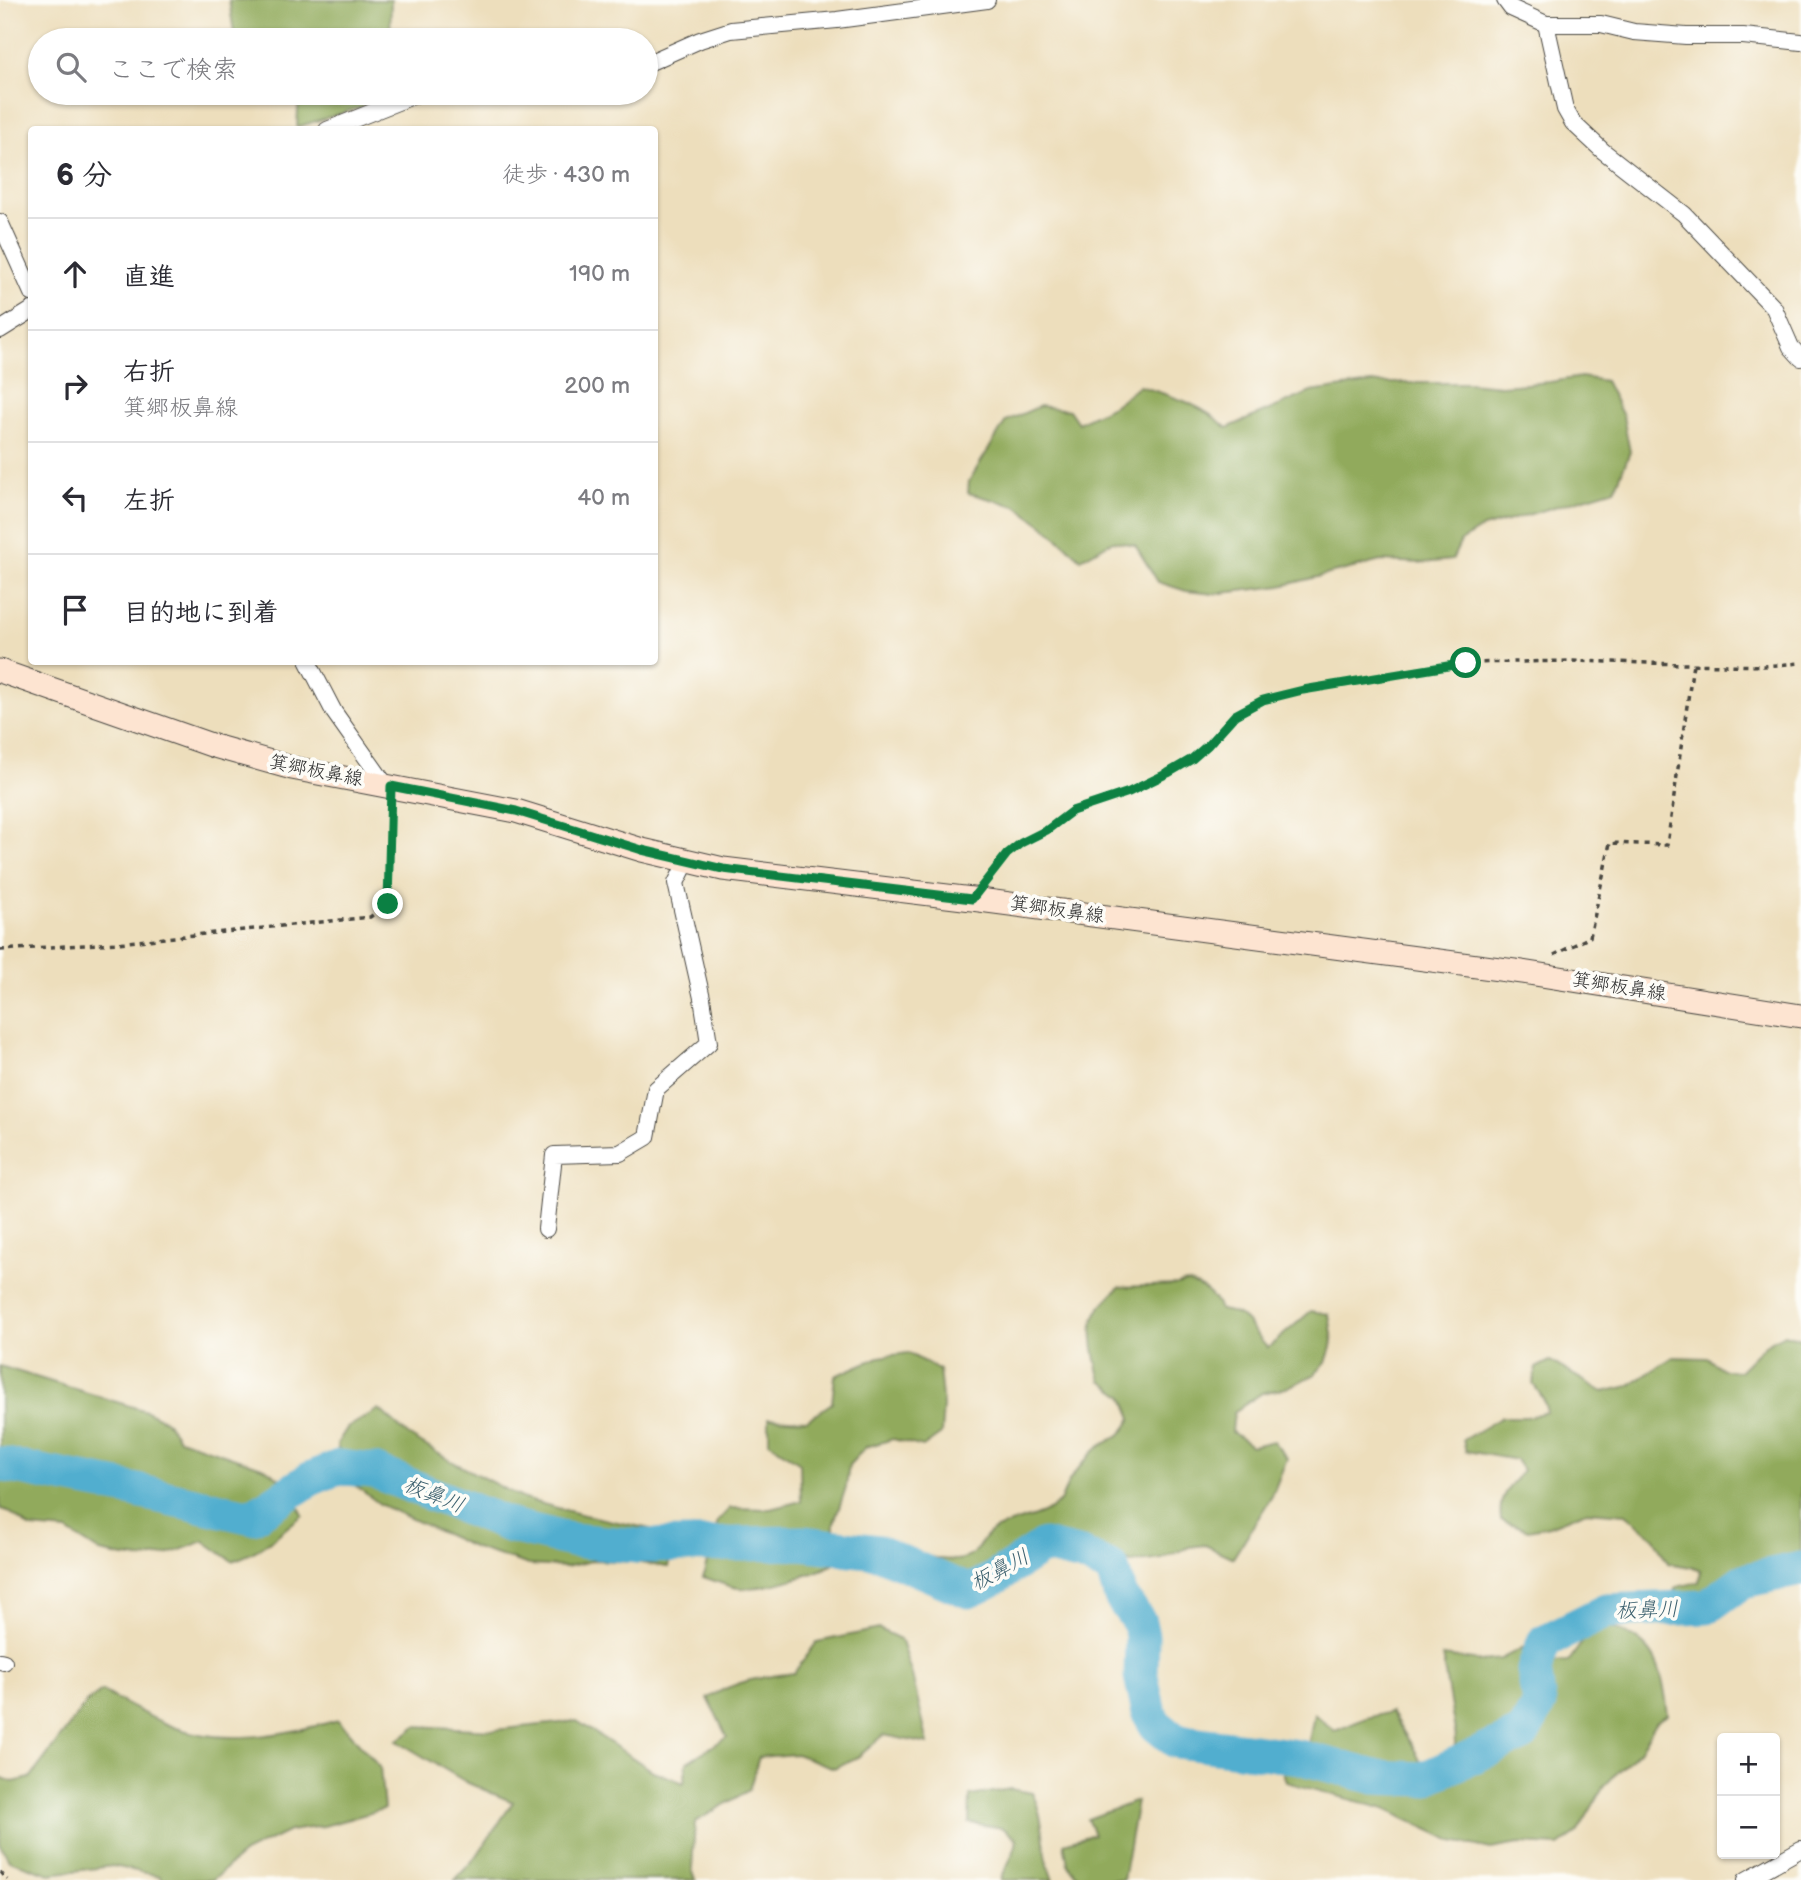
<!DOCTYPE html>
<html lang="ja">
<meta charset="utf-8">
<style>
:root{--surface:#fff;--page:#f2f2f3;--text:#2b2b33;--muted:#7c7c81;--line:#e1e1e2}
body{margin:0;font-family:"Balsamiq Sans","Klee One",sans-serif;background:var(--page);color:var(--text)}
.controls{position:absolute;right:21px;bottom:21px;display:grid;overflow:hidden;border-radius:7px;box-shadow:0 2px 5px #0004}
.controls button{width:63px;height:63px;display:grid;place-items:center;padding:0;border:0;border-bottom:2px solid var(--line);background:var(--surface);color:var(--text);font:35px sans-serif}
.stop{position:absolute;width:21px;height:21px;margin:-16px;border:5px solid #0b8043;border-radius:50%;background:#fff}
.stop.end{background:#0b8043;border-color:#fff;box-shadow:0 2px 7px #0008}
.list{margin:0;padding:0;list-style:none}
h2{display:flex;justify-content:space-between;align-items:center;height:91px;margin:0;padding:0 28px;font-size:30px}
h2 small{font-size:23px;font-weight:400;color:var(--muted)}
.list li{display:grid;grid-template-columns:46px 1fr auto;gap:21px;align-items:center;box-sizing:border-box;height:112px;padding:0 28px;border-top:2px solid var(--line)}
.list b{display:block;font-size:26px;white-space:nowrap}
.list p{margin:0;font-size:23px;white-space:nowrap;color:var(--muted)}
.list em{font-size:23px;font-style:normal;color:var(--muted)}
.icon{flex:none;width:38px;height:38px;fill:none;stroke:currentColor;stroke-width:2;stroke-linecap:round;stroke-linejoin:round}
.map{position:relative;flex:none;width:1801px;height:1880px;overflow:hidden}
.search{position:absolute;background:var(--surface);box-shadow:0 2px 5px #0004;left:28px;top:28px;width:630px;height:77px;display:flex;align-items:center;gap:18px;box-sizing:border-box;padding:0 24px;border-radius:38px;color:var(--muted);font-size:26px}
.panel{position:absolute;background:var(--surface);box-shadow:0 2px 5px #0004;left:28px;top:126px;width:630px;height:539px;border-radius:7px}
.map>svg:first-child{display:block}
.forest{fill:#91aa5c;stroke:#5e6a44;stroke-width:2}
.lines{fill:none;stroke-linecap:round;stroke-linejoin:round}
.river{stroke:#51aecf;stroke-width:35}
.street-casing{stroke:#484641;stroke-width:18}
.secondary-casing{stroke:#484641;stroke-width:25}
.path{stroke:#484641;stroke-width:3.5;stroke-dasharray:5 5;stroke-linecap:butt}
.street{stroke:#fff;stroke-width:16}
.secondary{stroke:#fde4d1;stroke-width:23}
.route{stroke:#0b8043;stroke-width:9}
.labels{text-anchor:middle;dominant-baseline:central;stroke-width:7;stroke-linejoin:round;paint-order:stroke}
.street-label{font-size:19px;fill:#2b2b2b;stroke:#fdfcf7}
.water-label{font-size:21px;font-style:italic;fill:#3a5f6d;stroke:#fdfcf7}
</style>
<div class="map">
<svg width="1801" height="1880" viewBox="0 0 1801 1880">
<rect width="100%" height="100%" fill="#fdfcf7"/>
<filter id="ink" filterUnits="userSpaceOnUse"><feTurbulence type="fractalNoise" baseFrequency=".0143" numOctaves="2"/><feDisplacementMap in="SourceGraphic" scale="14" xChannelSelector="R" yChannelSelector="G"/><feConvolveMatrix kernelMatrix="1 2 1 2 8 2 1 2 1" color-interpolation-filters="sRGB"/></filter>
<filter id="wash" filterUnits="userSpaceOnUse"><feTurbulence type="fractalNoise" baseFrequency=".00686" numOctaves="4" result="noise"/><feDisplacementMap in="SourceGraphic" scale="28" xChannelSelector="R" yChannelSelector="G"/><feGaussianBlur stdDeviation="1.57" result="paint"/><feColorMatrix in="noise" values="0 0 0 0 0 0 0 0 0 0 0 0 0 0 0 0 0 1.4 0 .05"/><feComposite in="paint" operator="in"/></filter>
<g filter="url(#wash)">
<rect width="100%" height="100%" fill="#eddebc"/>
<g class="forest">
<polygon points="229,0 391,0 390,40 235,40"/>
<polygon points="299,93 374,93 362,107 297,127"/>
<path d="M1581 377 1605 381 1623 416 1630 452 1615 489 1480 529 1461 541 1452 560 1422 563 1381 561 1281 586 1214 594 1186 591 1158 582 1135 545 1113 541 1081 559 1048 529 1016 506 968 493 969 481 1006 421 1040 406 1069 410 1078 423 1113 406 1139 386C1171 396 1202 404 1227 428L1311 392 1371 383H1469L1501 386 1550 382Z"/>
<path d="M1186 1282C1203 1287 1213 1293 1220 1310 1252 1315 1247 1328 1268 1348L1311 1311 1329 1314 1333 1341 1326 1363 1314 1375 1286 1388 1262 1393 1234 1412 1232 1432 1252 1446 1273 1441 1287 1458 1272 1496 1233 1558 1205 1545 1189 1547 1162 1559 1131 1563 1073 1538 1050 1532 1003 1557 973 1577 945 1579 893 1568 861 1555 865 1540C895 1543 924 1560 955 1560 980 1559 977 1541 991 1532 1010 1520 1045 1519 1060 1501 1064 1495 1066 1487 1069 1481 1075 1471 1085 1461 1093 1452 1110 1436 1118 1444 1132 1418L1123 1396 1101 1381C1097 1366 1091 1339 1093 1324 1094 1310 1110 1297 1119 1287L1178 1285Z"/>
<path d="M1784 1334 1801 1339V1559C1787 1562 1746 1565 1735 1571 1717 1580 1696 1610 1672 1596L1676 1587 1699 1582 1701 1571 1690 1567 1668 1563 1654 1538 1626 1514 1587 1511 1549 1526 1528 1530 1501 1520C1498 1493 1509 1489 1523 1470L1516 1460 1466 1451 1463 1440 1502 1417H1527L1547 1412 1543 1398 1533 1384 1536 1368 1550 1361 1603 1392 1629 1386 1673 1357 1707 1358 1724 1370 1739 1371 1765 1345Z"/>
<path d="M908 1353 939 1370 943 1406 941 1434 923 1447 893 1439 866 1447 849 1465 846 1487 834 1523V1564C812 1575 764 1590 739 1588 728 1587 714 1580 703 1577L718 1521 730 1508 770 1509 801 1501 800 1463 769 1442V1418L807 1420 832 1403 835 1376 879 1357Z"/>
<path d="M0 1366 146 1411 165 1420 179 1439 265 1468 287 1484 303 1515C277 1534 264 1551 232 1561L204 1541 167 1555 141 1559 124 1557 100 1552 67 1531 30 1528 8 1511 0 1509Z"/>
<polygon points="379,1409 408,1435 449,1460 524,1499 584,1515 675,1534 668,1567 634,1562 595,1560 566,1567 529,1565 475,1548 381,1505 345,1478 337,1444 347,1428"/>
<path d="M1602 1624C1657 1641 1661 1663 1668 1715L1657 1721 1639 1751 1604 1786 1577 1833 1559 1846 1519 1844 1491 1849 1453 1841 1385 1809 1286 1782 1281 1765 1305 1764 1314 1714 1335 1731 1366 1718 1391 1712 1416 1752 1431 1785 1450 1776 1456 1737 1442 1656 1481 1661 1501 1659 1526 1646 1549 1663 1568 1662 1583 1641Z"/>
<path d="M879 1629 900 1639 912 1675 928 1744 884 1735 858 1757 834 1768 796 1754 759 1757 749 1790 695 1822 692 1869 696 1880H455L476 1857 513 1802 468 1783 397 1741 416 1726 495 1730 577 1721 653 1771 684 1783 687 1762 727 1737 708 1698C737 1680 761 1677 794 1673L817 1642Z"/>
<path d="M102 1691C124 1703 146 1716 169 1725 221 1747 285 1735 338 1720L380 1767 384 1809 324 1826 289 1831 244 1853 212 1880H161L160 1876 113 1866 50 1874 9 1860 0 1844V1777L13 1782 30 1778 87 1702Z"/>
<path d="M1010 1789 1032 1793C1047 1822 1041 1853 1053 1880H1001C1005 1866 1016 1854 1017 1839L1003 1828 969 1823 970 1796Z"/>
<polygon points="1137,1801 1123,1880 1081,1880 1068,1864 1064,1843 1094,1834 1087,1819"/>
</g>
<g class="lines">
<path class="river" d="M0 1464 124 1488 252 1517 310 1479 339 1467 374 1471 511 1526 571 1540 637 1546 802 1543 878 1552 968 1591C995 1581 1019 1561 1044 1546L1082 1555 1112 1569 1121 1597 1139 1622 1142 1636 1141 1676 1149 1713 1156 1725 1176 1741 1299 1757 1375 1777 1423 1779 1523 1734 1539 1704 1534 1670 1544 1642 1606 1611 1707 1607 1743 1581 1801 1569"/>
</g>
</g>
<g filter="url(#ink)">
<g class="lines">
<defs>
<g id="street">
<polyline points="1505,0 1511,8 1546,24 1601,24 1634,32 1686,36 1743,36 1801,42"/>
<polyline points="1546,24 1565,109 1573,123 1603,151 1684,214 1774,308 1791,347 1801,358"/>
<polyline points="646,64 700,40 731,30 837,20 987,0"/>
<polyline points="327,130 420,93"/>
<polyline points="0,222 32,293"/>
<polyline points="0,330 32,310"/>
<polyline points="308,662 334,712 385,784"/>
<polyline points="546,1229 554,1155 620,1153 647,1137 656,1089 709,1043 702,998 676,883 687,861"/>
<polyline points="0,1661 4,1662"/>
<polyline points="1746,1880 1801,1849"/>
</g>
<polyline id="secondary" points="0,671 214,746 292,768 516,811 642,850 723,869 972,899 1522,972 1801,1016"/>
</defs>
<use href="#street" class="street-casing"/>
<use href="#secondary" class="secondary-casing"/>
<g class="path">
<polyline points="986,881 1007,854 1021,843 1047,830 1072,811 1129,792 1168,773 1192,759 1235,715 1263,700 1303,690 1466,663 1570,661 1764,666 1801,663"/>
<polyline points="0,950 117,943 370,917 388,904 391,809"/>
<polyline points="1554,955 1590,937 1610,843 1667,845 1693,664"/>
<polyline points="0,1872 7,1880"/>
</g>
<use href="#street" class="street"/>
<use href="#secondary" class="secondary"/>
</g>
</g>
<g class="lines" filter="url(#ink)">
<polyline class="route" points="388,904 391,786 516,811 642,850 723,869 972,899 1007,854 1021,843 1047,830 1072,811 1129,792 1168,773 1192,759 1208,745 1235,715 1263,700 1303,690 1466,663"/>
</g>
<g class="labels">
<g class="street-label">
<text transform="translate(316 771) rotate(11)">箕郷板鼻線</text>
<text transform="translate(1057 910) rotate(8)">箕郷板鼻線</text>
<text transform="translate(1619 987) rotate(9)">箕郷板鼻線</text>
</g>
<g class="water-label">
<text transform="translate(434 1495) rotate(22)">板鼻川</text>
<text transform="translate(1000 1570) rotate(-28)">板鼻川</text>
<text transform="translate(1647 1610) rotate(-2)">板鼻川</text>
</g>
</g>
</svg>
<div class="controls">
<button>+</button>
<button>−</button>
</div>
<div class="stop" style="left:1466px;top:663px"></div>
<div class="stop end" style="left:388px;top:904px"></div>
<div class="search"><svg class="icon" aria-label="search" viewBox="0 0 24 24"><circle cx="10" cy="10" r="6"/><path d="M15 15l6 6"/></svg>ここで検索</div>
<section class="panel">
<h2>6 分<small>徒歩 · 430 m</small></h2>
<ul class="list">
<li><svg class="icon" aria-label="ahead" viewBox="0 0 24 24"><path d="M12 20V5M6 11l6-6 6 6"/></svg><div><b>直進</b></div><em>190 m</em></li>
<li><svg class="icon" aria-label="right" viewBox="0 0 24 24"><path d="M7 20v-9h11M14 6l5 5-5 5"/></svg><div><b>右折</b><p>箕郷板鼻線</p></div><em>200 m</em></li>
<li><svg class="icon" aria-label="left" viewBox="0 0 24 24"><path d="M17 20v-9H6M10 6l-5 5 5 5"/></svg><div><b>左折</b></div><em>40 m</em></li>
<li><svg class="icon" aria-label="arrive" viewBox="0 0 24 24"><path d="M6 21V4h12l-3 4 3 4H6"/></svg><div><b>目的地に到着</b></div></li>
</ul>
</section>
</div>
